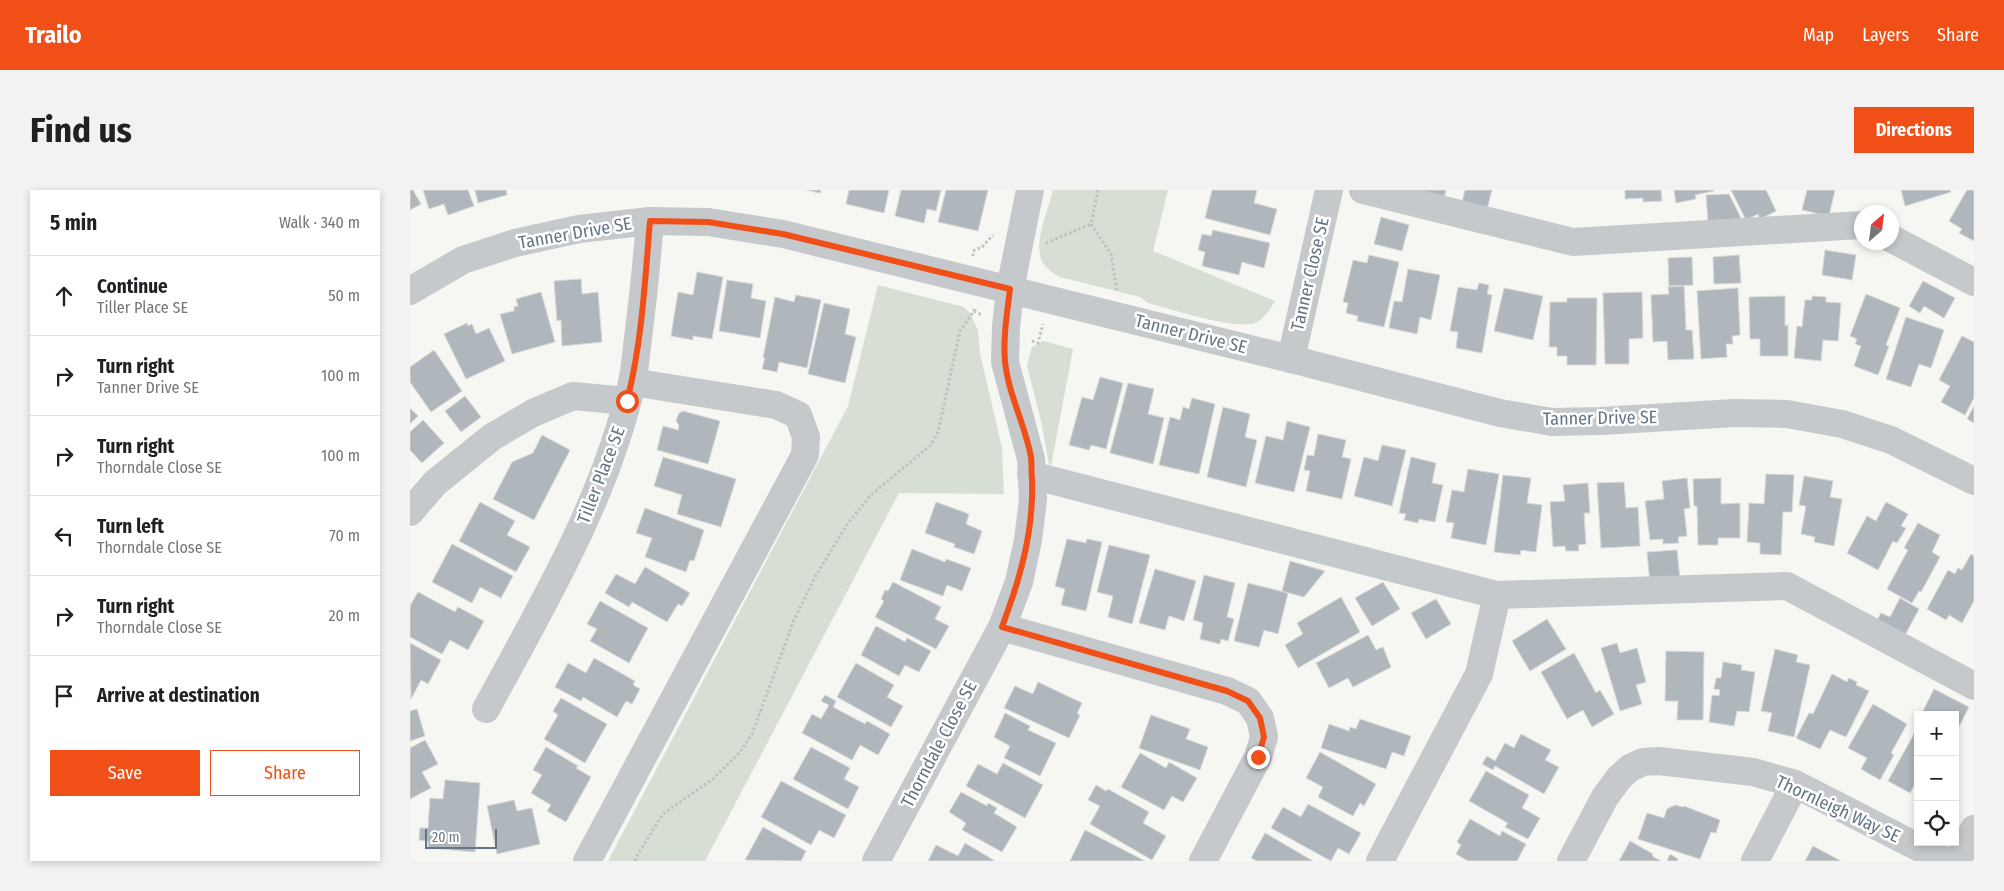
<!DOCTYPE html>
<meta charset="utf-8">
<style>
:root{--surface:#fff;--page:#f2f2f2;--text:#202124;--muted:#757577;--line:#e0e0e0;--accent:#f14f18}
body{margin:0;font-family:"Fira Sans Condensed",sans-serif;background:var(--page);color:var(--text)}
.controls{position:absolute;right:15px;bottom:15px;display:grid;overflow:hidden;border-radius:0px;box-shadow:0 2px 8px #0003}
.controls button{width:45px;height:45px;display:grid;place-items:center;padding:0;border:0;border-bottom:1px solid var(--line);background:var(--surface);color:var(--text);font:25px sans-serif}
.compass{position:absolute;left:1444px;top:15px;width:45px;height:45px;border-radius:50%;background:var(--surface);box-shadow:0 2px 8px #0003;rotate:28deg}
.scale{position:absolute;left:15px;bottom:12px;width:72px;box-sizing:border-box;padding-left:5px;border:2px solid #637586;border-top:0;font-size:14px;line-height:18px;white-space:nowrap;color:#637586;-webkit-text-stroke:4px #fff;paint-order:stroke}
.stop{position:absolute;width:15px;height:15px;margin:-11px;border:4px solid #f14f18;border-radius:50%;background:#fff}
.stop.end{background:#f14f18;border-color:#fff;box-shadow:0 1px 5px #0008}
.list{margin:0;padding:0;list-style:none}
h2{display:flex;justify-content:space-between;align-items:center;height:65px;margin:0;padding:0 20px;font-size:21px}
h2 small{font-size:16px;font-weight:400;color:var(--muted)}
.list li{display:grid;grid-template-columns:32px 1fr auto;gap:15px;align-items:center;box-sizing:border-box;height:80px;padding:0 20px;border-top:1px solid var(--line)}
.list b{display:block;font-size:19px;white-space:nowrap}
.list p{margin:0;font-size:16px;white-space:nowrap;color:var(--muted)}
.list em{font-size:16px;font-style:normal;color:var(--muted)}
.actions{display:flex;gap:10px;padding:15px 20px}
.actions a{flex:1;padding:11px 0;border:1px solid var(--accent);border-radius:0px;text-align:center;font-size:18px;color:var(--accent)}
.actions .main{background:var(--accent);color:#fff}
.icon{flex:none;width:28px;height:28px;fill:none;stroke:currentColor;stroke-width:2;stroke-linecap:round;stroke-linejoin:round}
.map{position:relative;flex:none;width:1564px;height:671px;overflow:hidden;border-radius:0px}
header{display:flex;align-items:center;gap:30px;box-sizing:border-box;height:70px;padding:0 25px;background:var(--accent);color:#fff}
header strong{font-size:24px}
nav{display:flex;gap:28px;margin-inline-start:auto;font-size:18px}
.intro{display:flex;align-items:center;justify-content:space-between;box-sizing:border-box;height:120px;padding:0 30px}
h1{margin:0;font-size:35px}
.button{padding:12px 22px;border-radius:0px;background:var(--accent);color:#fff;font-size:18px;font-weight:700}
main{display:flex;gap:30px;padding:0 30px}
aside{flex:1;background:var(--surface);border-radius:0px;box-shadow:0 2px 8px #0003}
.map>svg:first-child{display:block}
.green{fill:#d7ded3}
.building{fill:#afb6bc;stroke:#d8d8d5}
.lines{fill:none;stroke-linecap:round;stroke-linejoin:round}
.path{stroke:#bfc1c3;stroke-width:3;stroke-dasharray:2.5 2.5;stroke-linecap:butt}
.minor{stroke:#c5c9cc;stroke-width:28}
.route{stroke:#f14f18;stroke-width:6}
.labels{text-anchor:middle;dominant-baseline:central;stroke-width:5;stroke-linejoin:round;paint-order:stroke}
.street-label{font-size:18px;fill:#637586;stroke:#fff}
</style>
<header>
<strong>Trailo</strong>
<nav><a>Map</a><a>Layers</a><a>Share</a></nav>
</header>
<div class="intro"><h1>Find us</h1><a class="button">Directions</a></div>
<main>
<aside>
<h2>5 min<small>Walk · 340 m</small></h2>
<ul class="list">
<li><svg class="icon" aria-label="ahead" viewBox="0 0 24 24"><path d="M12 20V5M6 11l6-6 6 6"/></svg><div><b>Continue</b><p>Tiller Place SE</p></div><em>50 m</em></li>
<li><svg class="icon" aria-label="right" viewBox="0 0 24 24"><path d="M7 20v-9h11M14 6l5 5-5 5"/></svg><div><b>Turn right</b><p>Tanner Drive SE</p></div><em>100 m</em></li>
<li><svg class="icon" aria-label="right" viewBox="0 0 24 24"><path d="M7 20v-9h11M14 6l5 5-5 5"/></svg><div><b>Turn right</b><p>Thorndale Close SE</p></div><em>100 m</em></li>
<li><svg class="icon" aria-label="left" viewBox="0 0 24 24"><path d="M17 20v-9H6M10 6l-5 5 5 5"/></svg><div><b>Turn left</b><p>Thorndale Close SE</p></div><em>70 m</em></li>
<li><svg class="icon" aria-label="right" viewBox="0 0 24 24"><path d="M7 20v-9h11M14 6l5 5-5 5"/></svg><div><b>Turn right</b><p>Thorndale Close SE</p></div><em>20 m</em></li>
<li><svg class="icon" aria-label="arrive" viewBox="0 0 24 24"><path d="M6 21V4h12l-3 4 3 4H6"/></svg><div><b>Arrive at destination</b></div></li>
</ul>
<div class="actions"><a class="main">Save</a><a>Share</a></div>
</aside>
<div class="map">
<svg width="1564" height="671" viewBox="0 0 1564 671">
<rect width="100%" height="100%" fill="#f6f6f2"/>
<g class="green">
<path d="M643 0H758L743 61 865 111C860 119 854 130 845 133 824 140 761 119 738 113L730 107 650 87C642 83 631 75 630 65 626 48 639 17 643 0Z"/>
<polygon points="468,95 554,117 560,123 568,140 570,163 592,258 594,304 489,303 295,671 198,671 438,216"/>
<polygon points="633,151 663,159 641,276 639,275 631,231 617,175 622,157"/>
</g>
<g class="building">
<polygon points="0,0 3,0 11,14 0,20"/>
<polygon points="13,0 58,0 64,16 38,25 34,14 19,19"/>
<polygon points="65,0 96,0 97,5 68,13"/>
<polygon points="397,0 411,0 410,3"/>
<polygon points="439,0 479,0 474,23 436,14"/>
<polygon points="491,0 531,0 526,21 517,19 514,33 485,26"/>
<polygon points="536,0 578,0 568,41 528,32"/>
<polygon points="802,0 847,0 844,13 867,19 860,45 795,28"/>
<polygon points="1008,0 1036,0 1034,8"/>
<polygon points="1055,0 1082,0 1077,19 1052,12"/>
<polygon points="1215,0 1251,0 1252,11 1233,12 1233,8 1215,9"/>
<polygon points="1264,0 1304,0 1304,1 1285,5 1286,9 1266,13"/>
<polygon points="1321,0 1356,0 1366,21 1350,29 1348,24 1336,30"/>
<polygon points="1397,0 1425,0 1419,26 1392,20"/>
<polygon points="1491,0 1540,0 1541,2 1495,16"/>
<polygon points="1557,0 1564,0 1564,51 1549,43 1552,39 1539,31"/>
<polygon points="1319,4 1332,30 1298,31 1296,5"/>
<polygon points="971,27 999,35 992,61 964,54"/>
<polygon points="803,40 860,53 854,78 832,72 829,85 792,76 795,62 788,60 792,44 801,46"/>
<polygon points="1415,60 1446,65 1442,90 1412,85"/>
<polygon points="959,65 989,72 974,137 947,131 948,126 936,123 938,113 933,112 943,70 957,73"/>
<polygon points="1329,65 1331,93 1304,94 1303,67"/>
<polygon points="1282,67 1283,95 1259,96 1258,68"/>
<polygon points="998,79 1030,85 1021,130 1010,127 1007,144 979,138 984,111 992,112"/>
<polygon points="287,82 313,87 302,149 283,146 283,150 261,146 268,102 283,105"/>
<polygon points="171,89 172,104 188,102 192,152 152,156 151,130 147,131 144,91"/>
<polygon points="317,90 343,94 341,108 356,111 350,148 309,141"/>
<polygon points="1513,91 1545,108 1534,128 1514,116 1510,123 1499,116"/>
<polygon points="1069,93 1079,95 1077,104 1082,105 1072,163 1046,158 1048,142 1040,141 1048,97 1067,100"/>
<polygon points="1274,96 1276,140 1282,140 1284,169 1258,170 1257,151 1243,152 1241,105 1259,104 1258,97"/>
<polygon points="1094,98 1133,106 1123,150 1084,141"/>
<polygon points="1328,98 1330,145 1322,146 1323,154 1316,154 1317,167 1291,169 1287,101"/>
<polygon points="131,102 145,152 102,164 90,124 104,121 104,117 108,116 106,109"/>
<polygon points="1232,102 1233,148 1219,149 1219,174 1195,174 1193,103"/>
<polygon points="1456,104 1490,118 1476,155 1479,156 1468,185 1444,176 1451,156 1445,154 1447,149 1440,146"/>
<polygon points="386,105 411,110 397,178 369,172 367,182 352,179 355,168 353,168 365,107 384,112"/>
<polygon points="1375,106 1375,136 1378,135 1378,166 1350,166 1350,149 1340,149 1339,107"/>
<polygon points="1402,106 1416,107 1416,112 1431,113 1428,151 1413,150 1411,171 1384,168 1387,136 1392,137 1395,110 1402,110"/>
<polygon points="1157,108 1187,108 1186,175 1157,175 1157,166 1147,166 1147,157 1139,157 1140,112 1157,112"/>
<polygon points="414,113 440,119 435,144 446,147 435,193 398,184"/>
<polygon points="1496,127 1534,140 1521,178 1509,174 1501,197 1476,189"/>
<polygon points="57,133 58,136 62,134 66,144 79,138 95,171 56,189 34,144"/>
<polygon points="1552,146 1564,152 1564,208 1555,225 1531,212 1540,196 1529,190"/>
<polygon points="24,160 52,201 21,222 0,192 0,177"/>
<polygon points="690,187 713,193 696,259 681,255 679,260 659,255 672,207 683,210"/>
<polygon points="718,193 744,199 738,224 754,228 743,274 700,263"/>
<polygon points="55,206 71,227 51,242 35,221"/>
<polygon points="782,208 805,214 789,284 749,275 760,227 770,230 773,217 779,219"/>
<polygon points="1564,216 1564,233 1557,229"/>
<polygon points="813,217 840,224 835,247 847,250 836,297 797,287"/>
<polygon points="0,218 8,226 0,234"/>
<polygon points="273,221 310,231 298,274 247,260 253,236 268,240 269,235 266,231 269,223"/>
<polygon points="13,230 34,253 12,273 0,260 0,242"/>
<polygon points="877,231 900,237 884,302 845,293 856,246 873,250"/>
<polygon points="908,244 936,250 932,267 941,269 932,309 896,301 900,281 894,280 897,265 904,266"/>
<polygon points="132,245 160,260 124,330 83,309 102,272 123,263"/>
<polygon points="972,255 996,260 982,316 944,306 954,267 968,271"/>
<polygon points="253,267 326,289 311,337 267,324 272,305 244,296"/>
<polygon points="1001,267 1026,273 1022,293 1033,295 1025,332 1009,329 1008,333 994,330 996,324 989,323"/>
<polygon points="1058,279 1089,284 1076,355 1041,348 1044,333 1036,332 1042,300 1054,302"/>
<polygon points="1356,284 1384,285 1382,322 1373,322 1371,365 1350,364 1350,353 1337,352 1339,313 1354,314"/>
<polygon points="1093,285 1121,288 1117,313 1132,315 1126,362 1111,360 1110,365 1084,362"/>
<polygon points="1394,286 1423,291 1420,307 1432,309 1424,356 1404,352 1405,347 1391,344 1396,316 1389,315"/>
<polygon points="1277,288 1280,318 1274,319 1277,346 1268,347 1269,353 1253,354 1253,349 1240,350 1235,311 1254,309 1252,291"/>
<polygon points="1311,288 1311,314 1330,313 1330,348 1308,348 1308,355 1288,355 1287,316 1284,316 1283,289"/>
<polygon points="1214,292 1216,318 1228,317 1230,356 1191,358 1187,293"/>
<polygon points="1178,293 1180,323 1174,323 1176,354 1168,355 1169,361 1156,361 1155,356 1143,357 1140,312 1155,311 1153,295"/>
<polygon points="70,312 105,331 97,345 120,357 106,382 49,351"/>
<polygon points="526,312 559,324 556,334 572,341 564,364 544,357 545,354 515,343"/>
<polygon points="1476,312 1498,324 1491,336 1496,338 1487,353 1483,351 1468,380 1437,363 1457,326 1466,331"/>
<polygon points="235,318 294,340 284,371 280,370 276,382 235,367 242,348 226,343"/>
<polygon points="1508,333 1530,345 1522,362 1530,367 1511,402 1509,401 1502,413 1477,399 1498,360 1494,358"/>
<polygon points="657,349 676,353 677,349 692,352 676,421 651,415 655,399 645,396"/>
<polygon points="42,354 103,386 91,408 70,397 62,413 22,392"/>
<polygon points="699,355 740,365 722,434 698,427 703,406 687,402"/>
<polygon points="502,359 535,372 536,369 561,378 552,401 537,395 533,406 490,390"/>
<polygon points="1267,360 1270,390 1240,393 1237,362"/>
<polygon points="1561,364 1564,366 1564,411 1552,433 1539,425 1536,430 1517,419 1538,380 1545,384 1548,378 1552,380"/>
<polygon points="880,371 915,381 894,407 872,401"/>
<polygon points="235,377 280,403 272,416 268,414 257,432 222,412 219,417 195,403 206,384 225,394"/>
<polygon points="745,379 786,391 774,431 759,426 755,440 729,433"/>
<polygon points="794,385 825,393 817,427 824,429 818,451 811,449 810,454 790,449 793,433 783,430"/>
<polygon points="483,392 531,417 525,429 539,436 526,459 465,427 474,411 471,409 475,400 478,401"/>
<polygon points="973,392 990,419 962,436 945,408"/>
<polygon points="838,393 878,403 868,444 854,440 849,457 824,451"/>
<polygon points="8,402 45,422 48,417 74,431 58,460 40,450 32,464 0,447 0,416"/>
<polygon points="931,407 950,442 888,478 875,455 893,444 887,433"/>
<polygon points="1490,408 1509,419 1495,445 1466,432 1471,423 1480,427"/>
<polygon points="1026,409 1041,434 1016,449 1001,423"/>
<polygon points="190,411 238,438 219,473 180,451 187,439 177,434"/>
<polygon points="1137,429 1156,459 1120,481 1102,451"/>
<polygon points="466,436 495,452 497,448 521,461 509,482 495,475 489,486 451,465"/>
<polygon points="958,445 966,460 973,457 981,477 943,497 938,488 919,498 906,473"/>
<polygon points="0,453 31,470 18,494 11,490 1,509"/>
<polygon points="1207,453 1210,463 1227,458 1236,492 1226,495 1232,514 1210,521 1191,458"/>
<polygon points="1365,459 1388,465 1386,472 1400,475 1384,547 1358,541 1362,523 1351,521"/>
<polygon points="1256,461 1294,462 1293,530 1267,530 1268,511 1255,511"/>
<polygon points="1164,463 1186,503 1190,500 1204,524 1182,537 1173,520 1157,529 1131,482"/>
<polygon points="184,468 225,491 223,495 230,499 222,514 216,511 207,527 173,507 171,511 145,497 158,473 176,483"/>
<polygon points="1313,472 1332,475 1331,480 1345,482 1339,522 1327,521 1324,536 1299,532 1302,505 1309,506 1310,500 1304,499 1306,488 1311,488"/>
<polygon points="446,473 484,495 477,507 493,516 481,537 427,507"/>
<polygon points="1422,484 1437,492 1439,488 1447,492 1446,495 1459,501 1436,547 1420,540 1410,559 1386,548 1399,523 1403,524"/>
<polygon points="628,492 672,513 667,524 670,525 659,548 594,518 605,496 623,504"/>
<polygon points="1524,499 1559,517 1545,544 1545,525 1511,525"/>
<polygon points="415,505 426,511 423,517 455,534 457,531 480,544 468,565 450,555 442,570 392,543 402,524 411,529 419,515 411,511"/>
<polygon points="151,508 197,534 175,573 134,549 148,525 143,521"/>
<polygon points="1463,514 1497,534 1481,563 1484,565 1470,590 1451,579 1457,568 1438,558"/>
<polygon points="7,519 15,546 0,551 0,521"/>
<polygon points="595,523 620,536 618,540 646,553 630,586 594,568 600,556 584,547"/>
<polygon points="741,525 780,539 776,549 798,557 790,580 729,558"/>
<polygon points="950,529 1001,546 994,566 982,562 976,579 911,558 919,534 939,541 940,537 946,539"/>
<polygon points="1505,542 1508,544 1508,593 1506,592 1500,603 1478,591"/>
<polygon points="1111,544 1141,560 1135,570 1149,577 1134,604 1085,576 1083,580 1072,574 1077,566 1085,571 1095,553 1104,558"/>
<polygon points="15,550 28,574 12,582 21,598 0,609 0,558"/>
<polygon points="136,557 168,576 166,578 181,587 156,632 137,621 141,615 121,603 132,585 123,580"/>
<polygon points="401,557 440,578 434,589 449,597 438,619 383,589"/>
<polygon points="910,562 966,594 954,616 950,613 943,626 908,607 913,597 896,588"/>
<polygon points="730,563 756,578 759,572 787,588 773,612 762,606 754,620 711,597"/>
<polygon points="593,573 633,595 615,628 556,596 568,574 587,584"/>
<polygon points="1076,581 1119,605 1112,618 1130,628 1118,649 1095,637 1098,633 1059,611"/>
<polygon points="35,590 70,593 65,662 18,658 18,651 9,650 10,638 18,638 20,608 33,609"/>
<polygon points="371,591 436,625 424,648 409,640 401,655 351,627"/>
<polygon points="686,595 696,601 698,599 739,622 733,633 756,646 742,670 680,634 690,616 678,610"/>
<polygon points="551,602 577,616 578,613 587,618 584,623 607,637 592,662 552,640 556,633 539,622"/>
<polygon points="104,610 107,621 122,618 130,654 87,664 77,616"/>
<polygon points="898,614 951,643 939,664 928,658 921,671 861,638 873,617 891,627"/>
<polygon points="1265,615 1273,617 1274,616 1310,630 1306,643 1301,642 1290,669 1228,649 1237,623 1254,628 1257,619"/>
<polygon points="1060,629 1090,646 1092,641 1116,654 1107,671 1058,671 1046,664 1051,655 1047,652"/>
<polygon points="353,637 396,661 391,671 335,670"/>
<polygon points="675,640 735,671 660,671"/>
<polygon points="855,643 903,671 847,671 841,668"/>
<polygon points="1220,651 1243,664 1242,666 1251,671 1209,671"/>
<polygon points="555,653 585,671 518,671 526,655 548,666"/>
<polygon points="1403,656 1431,671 1395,671"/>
<polygon points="1260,664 1268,669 1267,671 1257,671"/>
</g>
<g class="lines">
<g class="path">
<polyline points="688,0 681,34 701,64 707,100"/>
<polyline points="636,53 681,34"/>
<polyline points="563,66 563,61 572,57 583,45"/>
<polyline points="564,121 572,125"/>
<polyline points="622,151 628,153 633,134"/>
<polyline points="225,671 228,664 253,624 303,589 331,561 342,544 384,430 405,387 438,333 461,305 521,255 528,242 550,141 564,121 564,117"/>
</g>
<g class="minor">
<polyline points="953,0 1163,52 1452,35"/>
<polyline points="1482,49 1564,92"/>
<polyline points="0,101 53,70 105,53 169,39 240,31 298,32 373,44 881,169 1090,223 1142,232 1191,231 1325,223 1377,224 1432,234 1481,250 1564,291"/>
<polyline points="881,169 919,0"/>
<polyline points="621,285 1087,405 1377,396 1564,496"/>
<polyline points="0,322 25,293 82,247 123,223 163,206 217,211"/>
<polyline points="592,437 817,501 838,511 850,528 854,547 848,567 793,671"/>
<path d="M76 519C133 414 195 310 222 193 225 179 226 163 228 148 233 109 237 70 240 31"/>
<polyline points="177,671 395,265 396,247 388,225 366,215 222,192"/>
<polyline points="466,671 592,437 609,392 618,350 623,309 621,269 595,172 596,137 600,99 620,0"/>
<polyline points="970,671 1069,484 1087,405"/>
<polyline points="1161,671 1195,607 1209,588 1220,578 1233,572 1249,571 1343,582 1385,594 1535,671"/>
<polyline points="1345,671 1385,594"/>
<polyline points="1547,671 1564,639"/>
</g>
</g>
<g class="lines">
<path class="route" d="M217 211C232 153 235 90 240 31L298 32 373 44 600 99C597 123 593 148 595 171 598 204 615 234 621 267 622 274 621 282 622 289 624 341 610 389 592 437L817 501 838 511 850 528 854 547 848 567"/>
</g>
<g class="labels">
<g class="street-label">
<text transform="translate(165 43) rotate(-10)">Tanner Drive SE</text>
<text transform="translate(900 84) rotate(-77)">Tanner Close SE</text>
<text transform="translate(781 144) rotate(14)">Tanner Drive SE</text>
<text transform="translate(1190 228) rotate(-1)">Tanner Drive SE</text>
<text transform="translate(191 285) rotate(-69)">Tiller Place SE</text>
<text transform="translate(529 554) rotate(-62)">Thorndale Close SE</text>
<text transform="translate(1428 619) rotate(25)">Thornleigh Way SE</text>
</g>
</g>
</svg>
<div class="controls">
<button>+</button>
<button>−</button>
<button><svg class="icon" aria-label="locate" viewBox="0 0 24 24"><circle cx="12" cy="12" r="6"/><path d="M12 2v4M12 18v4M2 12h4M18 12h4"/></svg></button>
</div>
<svg class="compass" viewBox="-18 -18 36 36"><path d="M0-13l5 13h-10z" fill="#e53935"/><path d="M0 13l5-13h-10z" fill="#757577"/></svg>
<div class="scale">20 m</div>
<div class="stop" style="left:217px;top:211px"></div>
<div class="stop end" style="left:848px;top:567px"></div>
</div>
</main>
